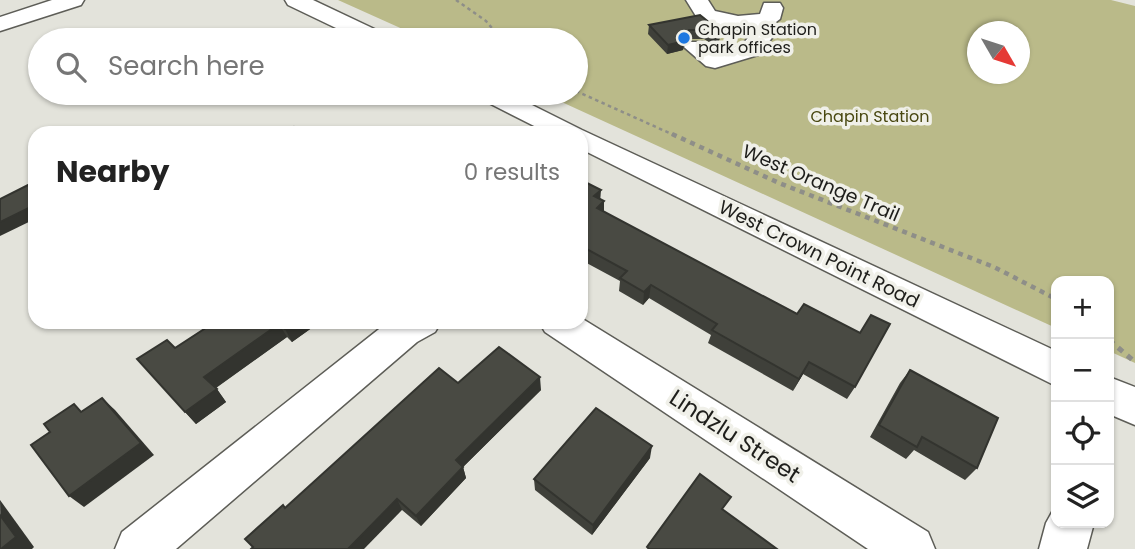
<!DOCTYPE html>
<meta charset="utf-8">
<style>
:root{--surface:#fff;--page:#f6f6f6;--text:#222;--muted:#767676;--line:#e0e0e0}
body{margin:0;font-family:Poppins,sans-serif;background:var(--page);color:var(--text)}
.controls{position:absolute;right:21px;bottom:21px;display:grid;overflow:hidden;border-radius:14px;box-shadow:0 2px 5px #0004}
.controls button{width:63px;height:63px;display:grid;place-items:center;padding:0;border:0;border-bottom:2px solid var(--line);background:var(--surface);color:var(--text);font:35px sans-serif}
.compass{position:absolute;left:967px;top:21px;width:63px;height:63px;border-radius:50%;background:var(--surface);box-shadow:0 2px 5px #0004;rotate:129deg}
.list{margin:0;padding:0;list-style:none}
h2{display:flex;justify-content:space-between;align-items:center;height:91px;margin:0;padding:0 28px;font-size:30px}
h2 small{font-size:23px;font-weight:400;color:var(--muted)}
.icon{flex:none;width:38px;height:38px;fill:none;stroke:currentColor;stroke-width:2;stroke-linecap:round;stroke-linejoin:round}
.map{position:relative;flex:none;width:1135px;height:549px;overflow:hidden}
.search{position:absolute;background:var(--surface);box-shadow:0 2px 5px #0004;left:28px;top:28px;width:560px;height:77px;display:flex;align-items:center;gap:18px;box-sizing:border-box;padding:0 24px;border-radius:38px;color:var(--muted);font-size:26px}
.panel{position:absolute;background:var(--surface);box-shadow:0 2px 5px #0004;left:28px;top:126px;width:560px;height:203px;border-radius:21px}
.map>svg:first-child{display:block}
.green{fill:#baba89;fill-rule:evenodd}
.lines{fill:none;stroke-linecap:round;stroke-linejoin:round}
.minor-casing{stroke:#5d5d57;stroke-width:3}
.path-far2{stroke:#8e8e88;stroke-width:2.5;stroke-dasharray:3.5 3.5;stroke-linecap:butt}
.path-far1{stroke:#8e8e88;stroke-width:4.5;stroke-dasharray:5 5;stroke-linecap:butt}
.path{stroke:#8e8e88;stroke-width:5;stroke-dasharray:6 6;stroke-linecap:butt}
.minor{fill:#fff;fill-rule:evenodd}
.wall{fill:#3f403a}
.shaded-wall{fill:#33342f}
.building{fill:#494a43;stroke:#33342f;stroke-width:2}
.poi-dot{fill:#1d77e0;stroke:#f0f0e9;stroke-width:2.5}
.labels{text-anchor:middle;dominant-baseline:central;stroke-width:7;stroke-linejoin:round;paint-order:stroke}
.far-poi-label{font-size:16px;fill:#1e1e1b;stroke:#f0f0e9;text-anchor:start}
.far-park-label{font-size:16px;fill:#484710;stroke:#f0f0e9}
.street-label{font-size:19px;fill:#1e1e1b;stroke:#f0f0e9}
.near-street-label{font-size:23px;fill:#1e1e1b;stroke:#f0f0e9}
</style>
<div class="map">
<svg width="1135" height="549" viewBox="0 0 1135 549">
<rect width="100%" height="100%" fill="#e3e3db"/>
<path class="green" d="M338 0H1111L1135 6V363L1109 351V281H1056V328L542 93H576V40H427ZM978 32H1020V74H978Z"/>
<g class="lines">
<defs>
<g id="minor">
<polygon points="52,0 84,0 81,5 0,31 0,17"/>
<polygon points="285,0 313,0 387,35 391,40 361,40 288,5"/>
<polygon points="686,0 708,0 715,11 738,16 760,14 764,3 780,3 783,8 780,19 772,25 776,33 758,55 715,68 706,66 684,47 688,42 704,42 718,52 742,45 753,32 751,28 738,30 699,21"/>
<polygon points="475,93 508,93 582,130 1056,351 1056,386 581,149 581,133 548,133 479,98"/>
<polygon points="581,318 928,532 935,549 868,549 545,332 539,322 581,322"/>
<polygon points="388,322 441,322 435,332 417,342 176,549 115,549 122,532"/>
<polygon points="1109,377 1135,387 1135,425 1109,414"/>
<polygon points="1056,505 1056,523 1094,523 1087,549 1039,549 1046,523"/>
</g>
</defs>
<use href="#minor" class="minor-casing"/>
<g class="path-far2">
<polyline points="456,0 486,21 502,40"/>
<polyline points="576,91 676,136"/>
</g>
<polyline class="path-far1" points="672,134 779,183 994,267 1056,299"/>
<polyline class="path" points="1109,340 1135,362"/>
<use href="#minor" class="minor"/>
</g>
<g class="wall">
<polygon points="649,25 721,32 719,41 710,43 704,39 688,39 684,43 683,50 667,54 648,34"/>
<polygon points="581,180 600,199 604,201 604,211 855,387 847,399 803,374 793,391 708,343 711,335 649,298 643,305 619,291 620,281 581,260"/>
<polygon points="215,322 320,322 292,342 287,337 216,388 226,402 196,424 137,359 175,348"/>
<polygon points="910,370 977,468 965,480 914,450 906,459 870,437 900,383"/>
<polygon points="458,383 541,390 463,467 466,478 421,526 402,510 285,508"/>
<polygon points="650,458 592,535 535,490 534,479"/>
</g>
<g class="shaded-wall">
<polygon points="689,30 688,39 684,43 683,50 667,54 668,45"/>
<polygon points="721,32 719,41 710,43 712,34"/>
<polygon points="601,190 600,203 594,196"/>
<polygon points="604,201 604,214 597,208"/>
<polygon points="35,205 35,219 0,236 0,222"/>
<polygon points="651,285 649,298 643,305 644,292"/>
<polygon points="294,322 320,322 292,342 285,329"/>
<polygon points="279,324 287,337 214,389 204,377"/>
<polygon points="809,362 803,374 793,391 799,379"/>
<polygon points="540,377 541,390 463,467 466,478 421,526 416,516 456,460"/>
<polygon points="217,389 226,402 196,424 185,412"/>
<polygon points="102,398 115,410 154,455 84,507 69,496"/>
<polygon points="652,446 650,458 592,535 593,525"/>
<polygon points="397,499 402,510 364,549 348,549"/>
<polygon points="0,500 34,547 32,549 1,549"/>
</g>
<g class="building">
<polygon points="700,15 721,32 712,34 706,30 689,30 683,36 685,41 668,45 649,25"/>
<polygon points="294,127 304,133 284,133"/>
<polygon points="581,180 601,190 594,196 604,201 597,208 797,314 804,304 860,333 871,315 890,324 855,387 809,362 799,379 712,330 717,324 651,285 644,292 620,278 627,271 581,246"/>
<polygon points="28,185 35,192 35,205 0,222 0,199"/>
<polygon points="215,322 294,322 285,329 279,324 204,377 217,389 185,412 137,359 167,340 175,348"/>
<polygon points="499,347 540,377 456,460 463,467 416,516 397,499 348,549 251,549 253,547 245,539 283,505 285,508 439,368 458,383"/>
<polygon points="910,370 998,418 977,468 922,437 917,447 879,425"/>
<polygon points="102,398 141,443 69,496 31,445 50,432 44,424 74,404 81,412"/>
<polygon points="596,408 652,446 593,525 534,479"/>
<polygon points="700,474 731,497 722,509 777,549 649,549 647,547"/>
<polygon points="0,515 16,537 1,549 0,549"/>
</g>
<circle class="poi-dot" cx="684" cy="38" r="7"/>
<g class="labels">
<g class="far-poi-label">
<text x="698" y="29">Chapin Station<tspan x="698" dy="18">park offices</tspan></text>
</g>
<g class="far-park-label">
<text x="870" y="116">Chapin Station</text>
</g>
<g class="street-label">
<text transform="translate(821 183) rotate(23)">West Orange Trail</text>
<text transform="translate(819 254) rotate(26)">West Crown Point Road</text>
</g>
<g class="near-street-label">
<text transform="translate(735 436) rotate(33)">Lindzlu Street</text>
</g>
</g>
</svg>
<div class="controls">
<button>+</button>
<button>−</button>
<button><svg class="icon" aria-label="locate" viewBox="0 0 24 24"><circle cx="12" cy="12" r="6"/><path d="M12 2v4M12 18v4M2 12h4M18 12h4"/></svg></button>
<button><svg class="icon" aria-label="layers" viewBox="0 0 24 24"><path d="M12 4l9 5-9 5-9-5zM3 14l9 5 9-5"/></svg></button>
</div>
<svg class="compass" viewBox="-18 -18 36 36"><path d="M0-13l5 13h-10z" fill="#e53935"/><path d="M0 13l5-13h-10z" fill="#767676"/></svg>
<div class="search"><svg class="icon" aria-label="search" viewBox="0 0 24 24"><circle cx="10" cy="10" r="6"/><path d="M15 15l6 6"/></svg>Search here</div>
<section class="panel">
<h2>Nearby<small>0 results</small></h2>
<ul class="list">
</ul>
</section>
</div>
